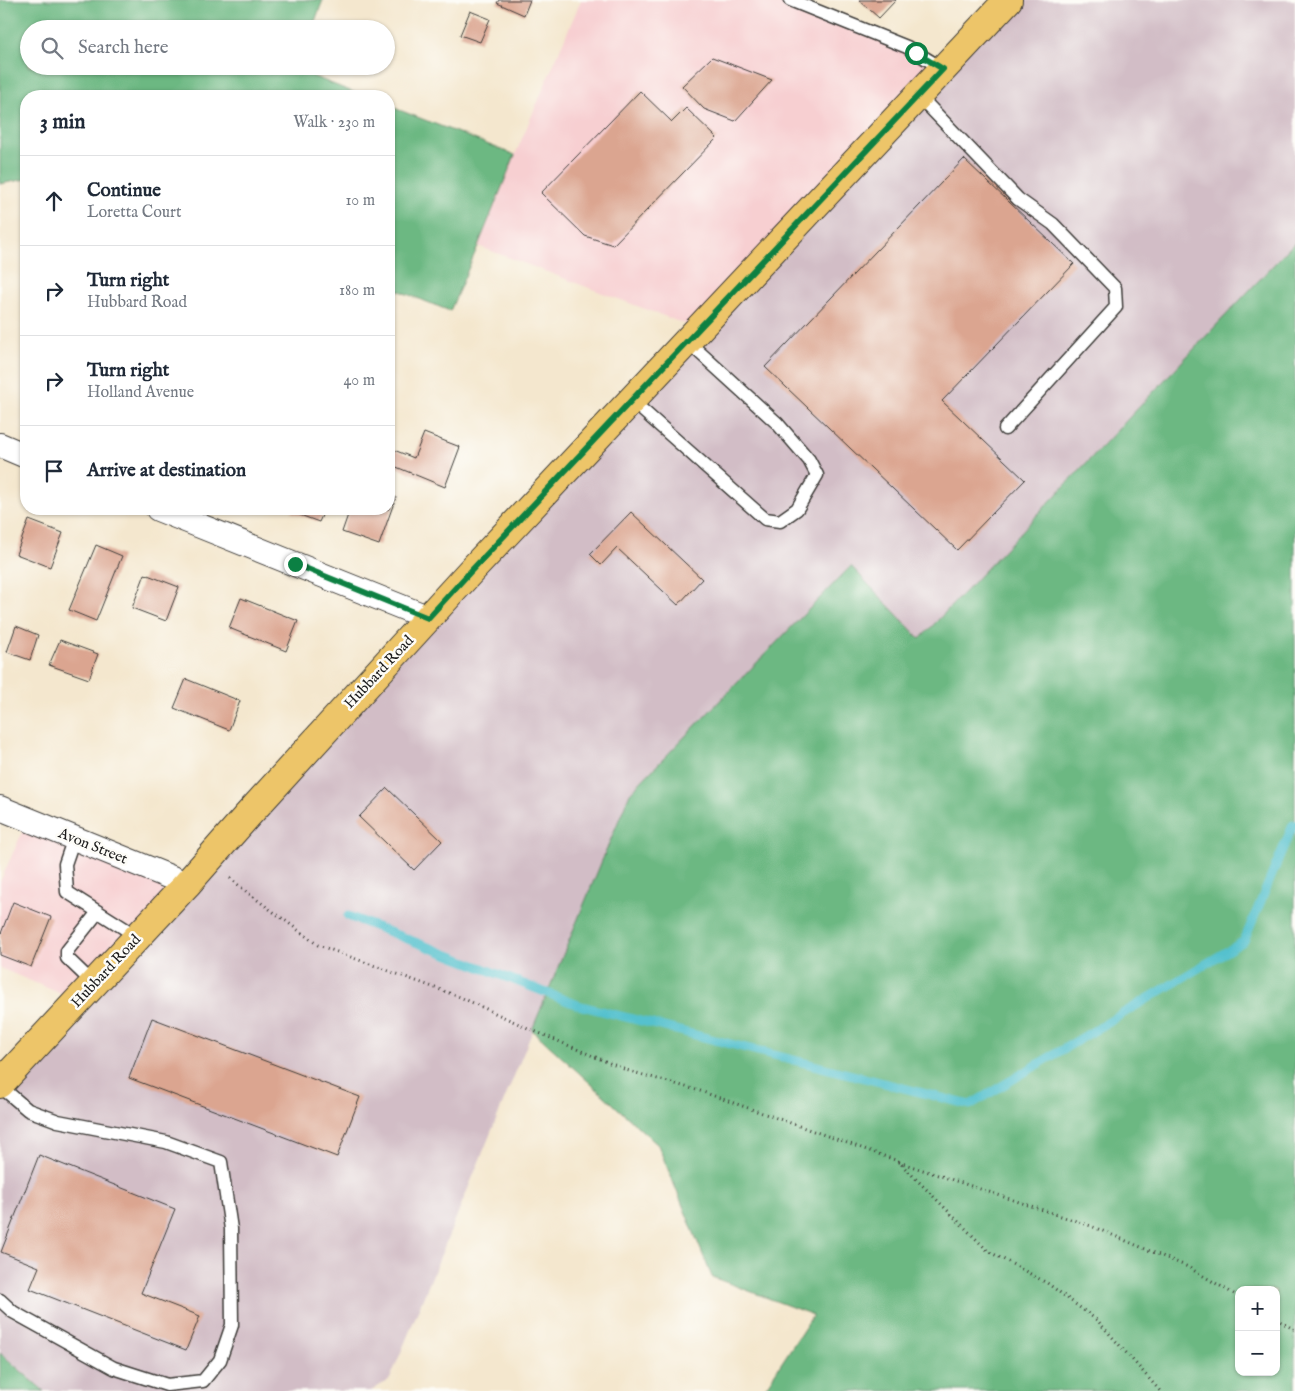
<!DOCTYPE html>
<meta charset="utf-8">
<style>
:root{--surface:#fff;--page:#f2f2f3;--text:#1f2937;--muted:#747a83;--line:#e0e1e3}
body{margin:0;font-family:"IM FELL English",serif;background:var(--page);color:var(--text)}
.controls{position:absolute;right:15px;bottom:15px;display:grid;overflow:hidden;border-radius:10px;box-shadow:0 1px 4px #0004}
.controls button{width:45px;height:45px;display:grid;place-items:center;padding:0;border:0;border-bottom:1px solid var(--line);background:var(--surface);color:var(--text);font:25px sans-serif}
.stop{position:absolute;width:15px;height:15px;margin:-11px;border:4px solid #0b8043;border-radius:50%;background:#fff}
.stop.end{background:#0b8043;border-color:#fff;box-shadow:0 1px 5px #0008}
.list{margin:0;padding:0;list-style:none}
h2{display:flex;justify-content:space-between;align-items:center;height:65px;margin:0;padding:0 20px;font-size:21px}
h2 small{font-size:16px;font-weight:400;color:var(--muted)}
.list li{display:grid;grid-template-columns:32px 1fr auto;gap:15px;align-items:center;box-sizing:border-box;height:90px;padding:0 20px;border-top:1px solid var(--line)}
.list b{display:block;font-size:19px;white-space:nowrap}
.list p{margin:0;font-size:16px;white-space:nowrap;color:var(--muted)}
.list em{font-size:16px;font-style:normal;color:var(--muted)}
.icon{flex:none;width:28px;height:28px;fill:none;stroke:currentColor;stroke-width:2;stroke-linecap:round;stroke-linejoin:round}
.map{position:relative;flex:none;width:1295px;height:1391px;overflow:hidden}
.search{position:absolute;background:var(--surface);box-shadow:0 1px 4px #0004;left:20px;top:20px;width:375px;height:55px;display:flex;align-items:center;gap:12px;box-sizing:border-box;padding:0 18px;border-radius:28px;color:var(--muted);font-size:19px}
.panel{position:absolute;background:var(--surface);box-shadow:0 1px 4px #0004;left:20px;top:90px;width:375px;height:425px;border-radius:20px}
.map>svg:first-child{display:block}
.built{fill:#f7cfd1}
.industrial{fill:#d2bdc6}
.forest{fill:#6cb882;stroke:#446a4f;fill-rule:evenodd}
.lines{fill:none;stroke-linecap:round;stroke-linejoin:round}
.stream{stroke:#55c1ce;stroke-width:9}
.building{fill:#dba590}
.lane-casing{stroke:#3c3a37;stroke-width:15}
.street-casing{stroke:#3c3a37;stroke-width:26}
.primary-casing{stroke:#3c3a37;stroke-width:30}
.path{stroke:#3c3a37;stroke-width:3;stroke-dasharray:1 4;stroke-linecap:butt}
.lane{stroke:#fff;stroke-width:12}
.street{stroke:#fff;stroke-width:24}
.primary{stroke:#edc569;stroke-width:28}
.route{stroke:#0b8043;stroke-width:6}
.labels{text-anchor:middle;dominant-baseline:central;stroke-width:5;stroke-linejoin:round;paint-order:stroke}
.street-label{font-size:15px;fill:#1c1c1c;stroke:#fdfcf7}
</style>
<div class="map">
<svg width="1295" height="1391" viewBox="0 0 1295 1391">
<rect width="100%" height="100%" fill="#fdfcf7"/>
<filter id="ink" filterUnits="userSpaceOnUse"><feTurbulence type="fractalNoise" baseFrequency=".02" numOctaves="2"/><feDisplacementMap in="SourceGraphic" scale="10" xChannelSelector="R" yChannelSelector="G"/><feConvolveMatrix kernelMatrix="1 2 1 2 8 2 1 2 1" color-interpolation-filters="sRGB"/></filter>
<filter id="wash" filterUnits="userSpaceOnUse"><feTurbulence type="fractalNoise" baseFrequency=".0096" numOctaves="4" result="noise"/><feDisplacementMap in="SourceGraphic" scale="20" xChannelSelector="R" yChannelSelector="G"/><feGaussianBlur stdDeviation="1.12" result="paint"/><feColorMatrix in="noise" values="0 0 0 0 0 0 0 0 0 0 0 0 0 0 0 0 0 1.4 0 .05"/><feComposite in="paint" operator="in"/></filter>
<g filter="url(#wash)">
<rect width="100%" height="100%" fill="#f4e7ce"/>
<g class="built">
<polygon points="581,0 790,0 943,69 698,329 478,246 515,155"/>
<polygon points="28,819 187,884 78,1001 0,968 0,882"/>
</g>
<polygon class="industrial" points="1008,0 1295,0 1295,242 920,639 851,566 630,793 390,1379 371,1391 44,1391 0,1353 0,1084"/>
<g class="forest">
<polygon points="0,0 323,0 312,29 29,29 29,66 298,66 297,70 363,96 26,96 26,179 0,184"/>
<polygon points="389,106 515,155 478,246 450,311 389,287"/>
<path d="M1295 242V1391H763L813 1315 712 1277 658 1145 532 1030 630 793 851 566 920 639ZM1239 1290H1276V1372H1239Z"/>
<polygon points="0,1353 44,1391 0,1391"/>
</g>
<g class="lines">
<polyline class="stream" points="348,916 578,1005 970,1105 1244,941 1293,825 1295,825"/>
</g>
<g id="blocks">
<g class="building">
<polygon points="499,0 530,0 524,15 497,3"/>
<polygon points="859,0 896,0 879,18"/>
<polygon points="470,11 490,19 480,42 460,35"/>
<polygon points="712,57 772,80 735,121 704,109 682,86"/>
<polygon points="640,91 672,122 686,108 717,138 613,245 585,236 541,193"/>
<polygon points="964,159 1074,264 942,401 1025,480 957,550 765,367"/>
<polygon points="424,433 460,447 445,487 389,464 389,448 414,458"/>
<polygon points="389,494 396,497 379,545 342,532 350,509 389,509"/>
<polygon points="293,509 325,509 319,522 292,512"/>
<polygon points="631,512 702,579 678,605 617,548 601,565 590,554"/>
<polygon points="29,520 63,533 50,567 16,554"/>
<polygon points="96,545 122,556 96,621 69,610"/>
<polygon points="145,574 179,587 166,621 132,608"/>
<polygon points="241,598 298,621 286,651 229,628"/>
<polygon points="16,626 38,635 30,660 7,652"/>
<polygon points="60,640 98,654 89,679 49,665"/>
<polygon points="186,679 240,701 229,730 174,708"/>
<polygon points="387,788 442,841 414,870 359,817"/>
<polygon points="13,902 51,917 31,967 0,955 0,936"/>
<polygon points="152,1018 360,1097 337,1157 129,1078"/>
<polygon points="39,1155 175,1209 141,1293 200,1316 186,1350 30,1289 39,1267 1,1252"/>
</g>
</g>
</g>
<g filter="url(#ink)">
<use href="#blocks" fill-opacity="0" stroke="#3c3a37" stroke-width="1"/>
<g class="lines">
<defs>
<g id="lane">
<polyline points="790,0 907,47 943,69"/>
<polyline points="918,95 1018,199 1053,224 1115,288 1116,307 1005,429"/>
<polyline points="631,400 765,519 780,521 797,509 817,475 809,460 777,423 687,341"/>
<polyline points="74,838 65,864 67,892 138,937"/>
<polyline points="94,984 67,958 67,951 98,912"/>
<polyline points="0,1086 28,1110 58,1121 166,1142 221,1162 231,1229 232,1325 220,1360 203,1381 167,1385 114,1368 13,1312 0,1300"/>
</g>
<g id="street">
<polyline points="0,445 26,456"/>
<polyline points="158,509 429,618"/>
<polyline points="0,808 187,884"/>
</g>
<polyline id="primary" points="0,1084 187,884 247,816 470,572 1008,0"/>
</defs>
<use href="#lane" class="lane-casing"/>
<use href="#street" class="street-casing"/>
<use href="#primary" class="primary-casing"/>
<g class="path">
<polyline points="230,878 248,893 318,945 460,997 532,1030 626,1070 700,1091 898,1161 988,1251 1047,1283 1098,1321 1160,1391"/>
<polyline points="899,1162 1091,1226 1188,1267 1239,1297"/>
<polyline points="1276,1319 1295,1330"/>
</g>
<use href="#lane" class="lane"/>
<use href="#street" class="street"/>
<use href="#primary" class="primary"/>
</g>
</g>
<g class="lines" filter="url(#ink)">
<polyline class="route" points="295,564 428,618 470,572 943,69 916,53"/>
</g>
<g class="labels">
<g class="street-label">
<text transform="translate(379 672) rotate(-47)">Hubbard Road</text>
<text transform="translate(93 846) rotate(22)">Avon Street</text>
<text transform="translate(106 971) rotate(-47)">Hubbard Road</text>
</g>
</g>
</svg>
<div class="controls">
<button>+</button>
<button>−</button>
</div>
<div class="stop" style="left:916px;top:53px"></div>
<div class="stop end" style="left:295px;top:564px"></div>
<div class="search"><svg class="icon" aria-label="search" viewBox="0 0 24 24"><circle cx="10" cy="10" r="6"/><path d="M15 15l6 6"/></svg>Search here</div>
<section class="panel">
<h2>3 min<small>Walk · 230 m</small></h2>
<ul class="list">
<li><svg class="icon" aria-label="ahead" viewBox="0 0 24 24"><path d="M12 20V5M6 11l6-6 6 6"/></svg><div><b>Continue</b><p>Loretta Court</p></div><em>10 m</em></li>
<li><svg class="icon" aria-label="right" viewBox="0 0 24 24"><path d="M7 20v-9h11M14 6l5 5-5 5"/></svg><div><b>Turn right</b><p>Hubbard Road</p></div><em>180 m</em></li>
<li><svg class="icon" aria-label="right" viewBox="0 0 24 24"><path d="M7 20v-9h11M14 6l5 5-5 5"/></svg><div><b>Turn right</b><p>Holland Avenue</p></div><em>40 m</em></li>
<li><svg class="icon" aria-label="arrive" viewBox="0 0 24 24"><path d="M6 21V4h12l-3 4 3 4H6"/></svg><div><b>Arrive at destination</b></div></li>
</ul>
</section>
</div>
